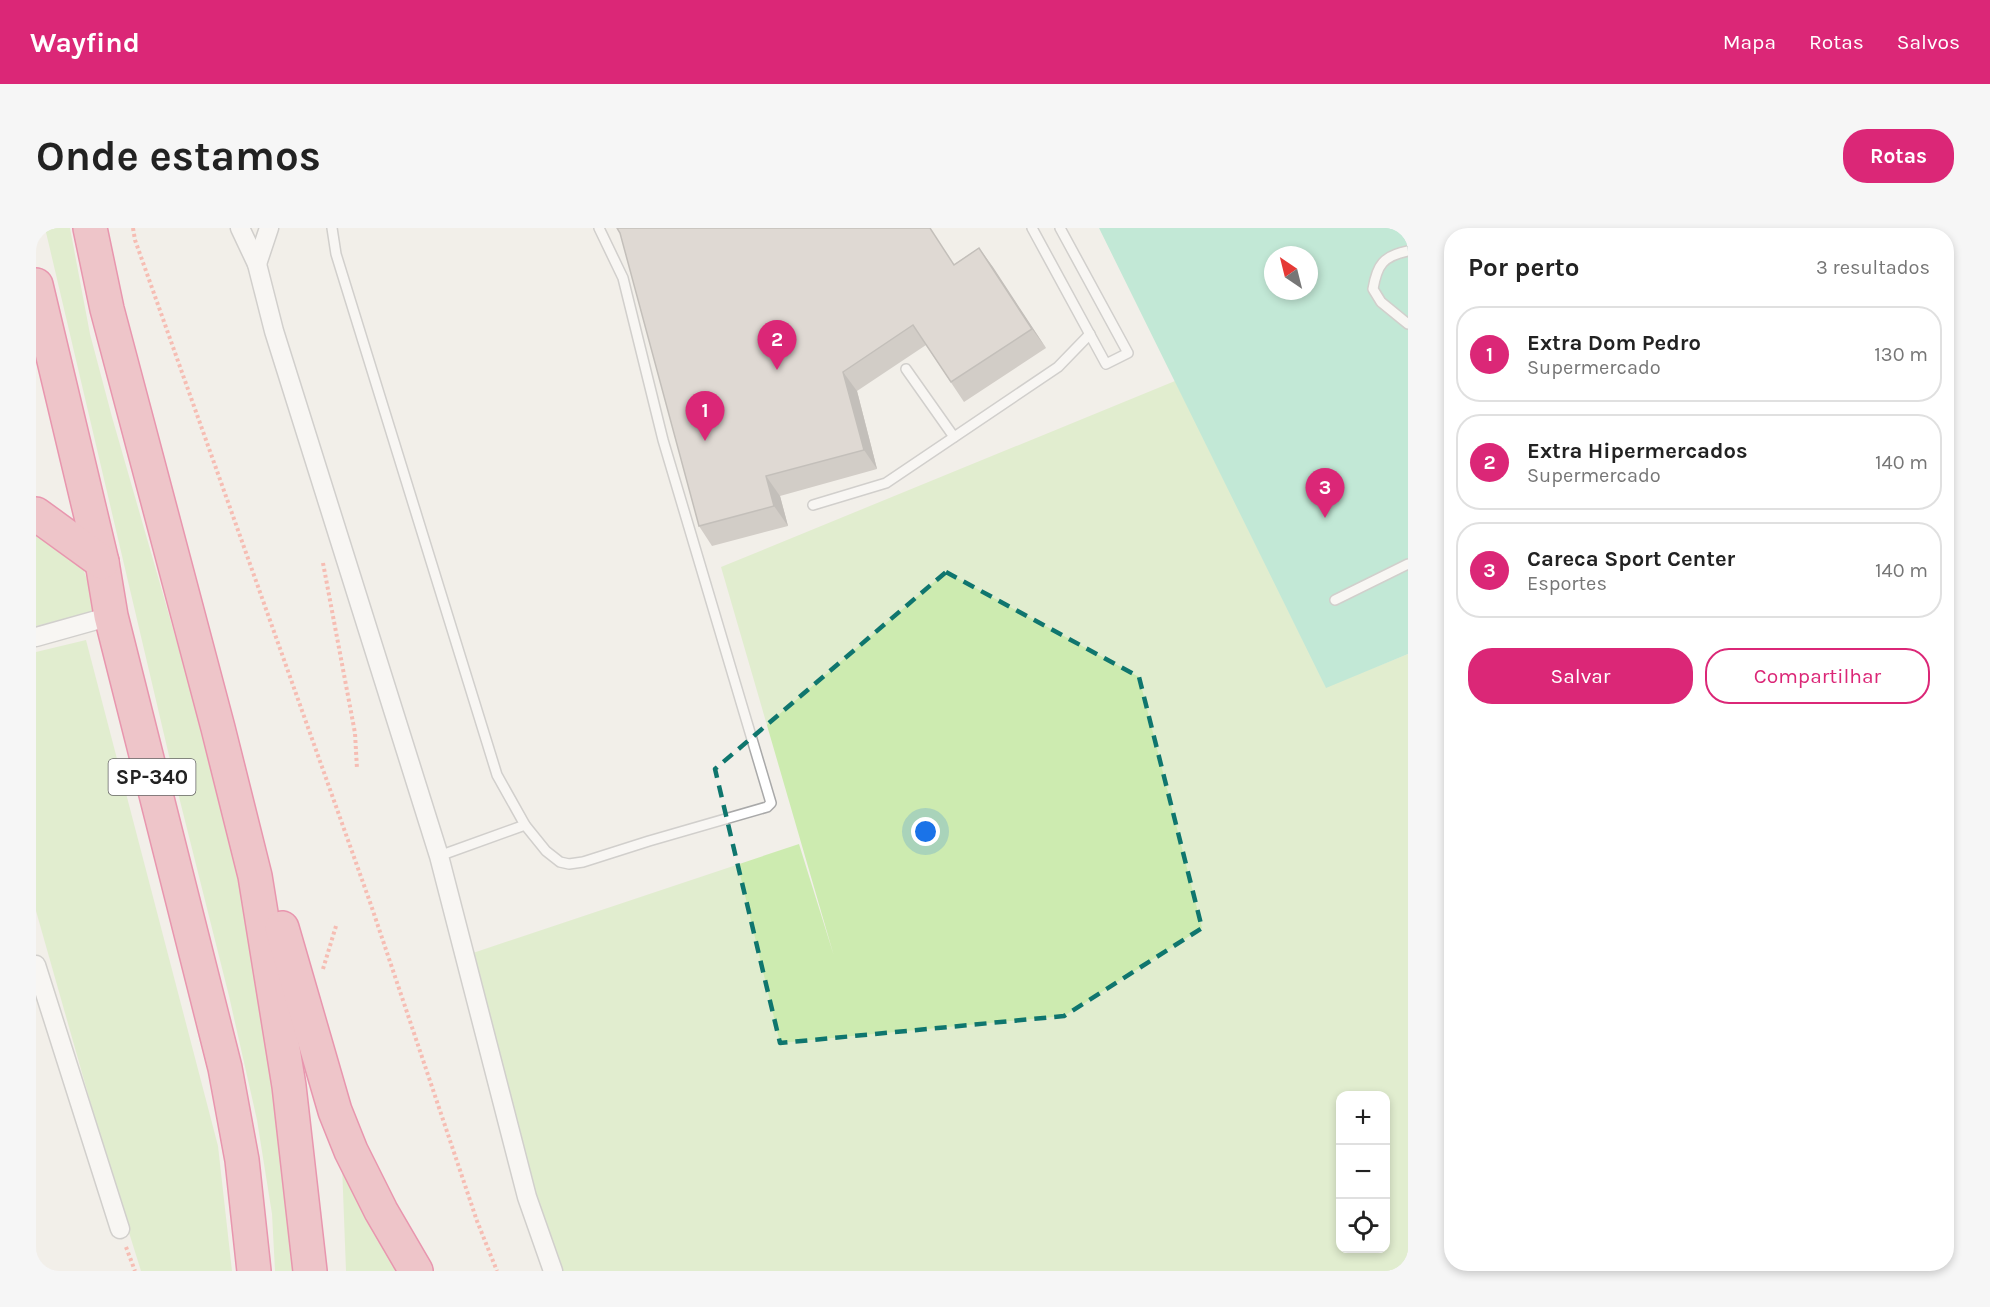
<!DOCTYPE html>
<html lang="pt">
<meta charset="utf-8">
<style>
:root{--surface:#fff;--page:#f6f6f6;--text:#222;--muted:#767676;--line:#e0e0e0;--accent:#db2777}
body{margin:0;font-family:Karla,sans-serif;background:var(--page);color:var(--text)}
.controls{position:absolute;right:18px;bottom:18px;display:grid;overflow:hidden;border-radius:12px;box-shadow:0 3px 9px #0003}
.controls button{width:54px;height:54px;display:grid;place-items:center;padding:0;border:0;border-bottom:2px solid var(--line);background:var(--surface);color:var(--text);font:30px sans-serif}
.compass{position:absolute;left:1228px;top:18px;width:54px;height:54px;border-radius:50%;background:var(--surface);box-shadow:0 3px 9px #0003;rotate:325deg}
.you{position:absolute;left:890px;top:604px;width:21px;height:21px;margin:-15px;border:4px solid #fff;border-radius:50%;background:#1a73e8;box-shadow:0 0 0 9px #1a73e833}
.badge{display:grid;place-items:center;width:39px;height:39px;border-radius:50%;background:var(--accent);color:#fff;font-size:20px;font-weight:700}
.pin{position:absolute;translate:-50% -50px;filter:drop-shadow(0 2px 3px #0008)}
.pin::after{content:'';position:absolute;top:32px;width:21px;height:18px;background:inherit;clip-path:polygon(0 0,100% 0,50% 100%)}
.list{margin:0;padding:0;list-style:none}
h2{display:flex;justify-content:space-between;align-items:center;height:78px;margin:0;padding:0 24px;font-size:26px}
h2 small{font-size:20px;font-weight:400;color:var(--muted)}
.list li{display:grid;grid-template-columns:39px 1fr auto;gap:18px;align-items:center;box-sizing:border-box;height:96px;margin:0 12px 12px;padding:0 12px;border:2px solid var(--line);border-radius:24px}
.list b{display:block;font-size:22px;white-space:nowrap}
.list p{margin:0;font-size:20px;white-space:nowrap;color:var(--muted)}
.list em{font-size:20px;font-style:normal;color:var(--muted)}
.actions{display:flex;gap:12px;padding:18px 24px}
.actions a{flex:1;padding:14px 0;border:2px solid var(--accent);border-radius:24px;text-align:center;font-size:21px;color:var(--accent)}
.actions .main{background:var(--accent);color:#fff}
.icon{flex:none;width:33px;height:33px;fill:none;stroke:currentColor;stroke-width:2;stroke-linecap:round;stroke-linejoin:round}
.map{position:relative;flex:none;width:1372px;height:1043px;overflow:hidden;border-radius:24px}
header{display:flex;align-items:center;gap:36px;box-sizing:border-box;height:84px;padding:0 30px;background:var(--accent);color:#fff}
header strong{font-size:28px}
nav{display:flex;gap:33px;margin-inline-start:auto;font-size:21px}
.intro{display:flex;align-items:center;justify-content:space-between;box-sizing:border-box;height:144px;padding:0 36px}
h1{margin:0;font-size:42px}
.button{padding:15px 27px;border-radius:24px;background:var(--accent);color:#fff;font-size:21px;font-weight:700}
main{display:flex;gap:36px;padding:0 36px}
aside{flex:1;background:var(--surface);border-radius:24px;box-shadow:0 3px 9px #0003}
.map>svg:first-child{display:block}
.grass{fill:#cdebb0;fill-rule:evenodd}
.pitch{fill:#88e0be;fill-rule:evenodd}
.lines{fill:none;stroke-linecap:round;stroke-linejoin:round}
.lane-casing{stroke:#a9a9a9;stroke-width:12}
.street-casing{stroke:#a9a9a9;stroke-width:21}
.highway-casing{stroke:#dc2a67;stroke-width:36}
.path{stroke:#fa8072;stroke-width:4;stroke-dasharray:3 3;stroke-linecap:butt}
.lane{stroke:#fff;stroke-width:9}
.street{stroke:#fff;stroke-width:18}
.highway{stroke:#e892a2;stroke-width:33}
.wall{fill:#aba49e}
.shaded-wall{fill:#8b8681}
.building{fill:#c7bfb8;stroke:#8b8681;stroke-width:1.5}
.marked{fill:none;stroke:#0f766e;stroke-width:4.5;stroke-dasharray:12 8;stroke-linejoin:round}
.labels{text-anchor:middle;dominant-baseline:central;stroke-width:4.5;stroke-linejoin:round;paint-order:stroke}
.shield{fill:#fff;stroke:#646464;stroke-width:1.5}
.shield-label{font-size:21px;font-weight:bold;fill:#222}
</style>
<header>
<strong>Wayfind</strong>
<nav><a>Mapa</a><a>Rotas</a><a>Salvos</a></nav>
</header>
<div class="intro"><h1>Onde estamos</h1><a class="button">Rotas</a></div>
<main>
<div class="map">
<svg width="1372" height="1043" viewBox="0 0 1372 1043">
<rect width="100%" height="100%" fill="#f2efe9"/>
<g class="grass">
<polygon points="9,0 34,0 54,106 76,189 188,578 229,768 261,1043 239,1043 236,986 221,892 193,768 138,549"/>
<path d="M1139 153 1290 459 1372 426V1043H520L428 728 763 616 798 728 685 339ZM1304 868H1350V1020H1304Z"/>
<polygon points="0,304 45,335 62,382 0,398"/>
<polygon points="50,412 182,918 196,1043 105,1043 75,947 0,683 0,424"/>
<polygon points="306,937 367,1043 310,1043"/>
</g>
<path class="pitch" d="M1063 0H1372V426L1290 460ZM1237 27H1273V63H1237Z"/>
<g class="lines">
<defs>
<g id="lane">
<polyline points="296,0 300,26 461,547 489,597 510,623 524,634 533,636 547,634 613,613 731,579 735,575 627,212 587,50 563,0"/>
<polyline points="996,0 1070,136 1092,125 1024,0"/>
<path d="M1372 23C1347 28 1341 37 1337 61L1345 74 1372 96"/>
<polyline points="870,141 918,209"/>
<polyline points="777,277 850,255 1022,139 1054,106"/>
<polyline points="1299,372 1372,336"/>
<polyline points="403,628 489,597"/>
</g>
<g id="street">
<polyline points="204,0 221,36 238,103 403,628 491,969 517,1043"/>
<polyline points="221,36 233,0"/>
<polyline points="0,409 75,388"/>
<polyline points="0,737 84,1001"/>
</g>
<g id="highway">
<polyline points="54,0 71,81 182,500 219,648 253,858 274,1043"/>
<polyline points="0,57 66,334 75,388 189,840 206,932 218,1043"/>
<polyline points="0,286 66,334"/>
<polyline points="246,700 299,883 315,923 345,983 380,1043"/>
</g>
</defs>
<use href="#lane" class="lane-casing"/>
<use href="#street" class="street-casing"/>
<use href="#highway" class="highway-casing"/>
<g class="path">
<polyline points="97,0 99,12 335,677 441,993 461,1043"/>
<polyline points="287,335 319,505 321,541"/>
<polyline points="287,741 300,698"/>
<polyline points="90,1019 99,1043"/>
</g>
<use href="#lane" class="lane"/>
<use href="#street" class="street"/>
<use href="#highway" class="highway"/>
</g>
<polygon class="wall" points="584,5 918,36 943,20 1010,120 928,174 890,117 821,163 841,241 744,268 752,298 676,318 663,298"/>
<g class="shaded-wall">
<polygon points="943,20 957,39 1010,120 996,101"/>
<polygon points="807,144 821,163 841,241 828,222"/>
<polygon points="730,248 744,268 752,298 738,278"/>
</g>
<polygon class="building" points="581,0 894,0 918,37 943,20 996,101 915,154 877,97 807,144 828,222 730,248 738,278 663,298 584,5"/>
<path d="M0 0H1372V1043H0ZM910 344 1103 449 1166 700 1028 788 744 815 679 541Z" fill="#f2efe9" fill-opacity=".55" fill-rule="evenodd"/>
<path class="marked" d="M910 344 1103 449 1166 700 1028 788 744 815 679 541Z"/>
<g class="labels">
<rect class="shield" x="72.5" y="531" width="87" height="36" rx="4.5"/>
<g class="shield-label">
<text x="116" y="549">SP-340</text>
</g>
</g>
</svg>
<div class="controls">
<button>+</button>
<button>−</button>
<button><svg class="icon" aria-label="locate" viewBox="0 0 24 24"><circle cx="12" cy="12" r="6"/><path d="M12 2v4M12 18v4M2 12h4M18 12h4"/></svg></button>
</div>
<svg class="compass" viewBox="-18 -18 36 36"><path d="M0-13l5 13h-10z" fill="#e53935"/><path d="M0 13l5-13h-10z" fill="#767676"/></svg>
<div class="you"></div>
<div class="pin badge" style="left:669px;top:213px">1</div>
<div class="pin badge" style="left:741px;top:142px">2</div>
<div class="pin badge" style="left:1289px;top:290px">3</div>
</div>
<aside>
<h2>Por perto<small>3 resultados</small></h2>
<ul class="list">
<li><span class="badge">1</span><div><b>Extra Dom Pedro</b><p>Supermercado</p></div><em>130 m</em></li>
<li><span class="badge">2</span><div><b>Extra Hipermercados</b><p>Supermercado</p></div><em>140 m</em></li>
<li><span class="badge">3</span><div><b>Careca Sport Center</b><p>Esportes</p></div><em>140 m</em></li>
</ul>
<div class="actions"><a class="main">Salvar</a><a>Compartilhar</a></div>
</aside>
</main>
